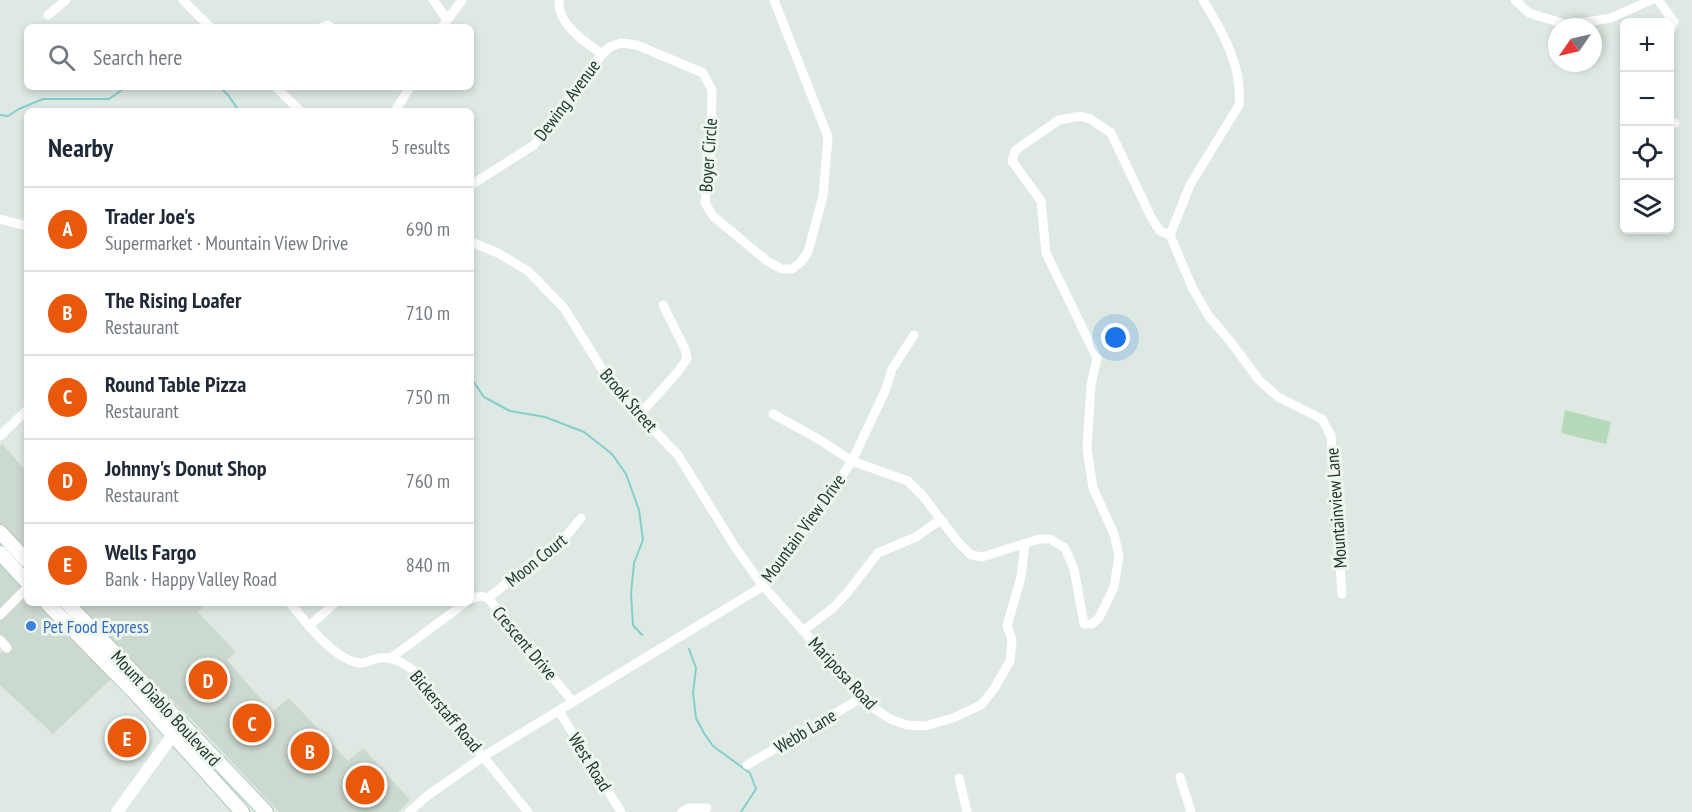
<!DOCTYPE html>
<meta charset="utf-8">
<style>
:root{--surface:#fff;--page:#f6f6f7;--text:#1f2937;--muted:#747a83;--line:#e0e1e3;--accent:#ea580c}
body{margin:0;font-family:"PT Sans Narrow",sans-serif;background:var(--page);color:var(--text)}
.controls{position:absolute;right:18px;top:18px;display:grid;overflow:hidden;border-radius:9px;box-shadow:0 3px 9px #0003}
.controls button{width:54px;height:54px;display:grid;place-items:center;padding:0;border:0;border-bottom:2px solid var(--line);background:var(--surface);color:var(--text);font:30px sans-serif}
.compass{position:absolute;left:1548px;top:18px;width:54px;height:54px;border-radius:50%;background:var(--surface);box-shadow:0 3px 9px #0003;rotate:236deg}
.you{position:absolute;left:1116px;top:338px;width:21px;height:21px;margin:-15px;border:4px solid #fff;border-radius:50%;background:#1a73e8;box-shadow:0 0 0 9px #1a73e833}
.badge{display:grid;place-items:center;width:39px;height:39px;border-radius:50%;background:var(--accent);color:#fff;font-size:20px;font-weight:700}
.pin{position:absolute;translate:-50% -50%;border:3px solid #fff;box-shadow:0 2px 6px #0006}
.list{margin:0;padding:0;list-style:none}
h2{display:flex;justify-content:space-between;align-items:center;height:78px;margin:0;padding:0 24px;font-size:26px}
h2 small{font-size:20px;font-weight:400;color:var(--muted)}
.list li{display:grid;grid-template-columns:39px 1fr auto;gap:18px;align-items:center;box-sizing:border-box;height:84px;padding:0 24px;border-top:2px solid var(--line)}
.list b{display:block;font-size:22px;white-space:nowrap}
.list p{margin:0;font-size:20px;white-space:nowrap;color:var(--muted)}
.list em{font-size:20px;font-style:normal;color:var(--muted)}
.icon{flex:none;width:33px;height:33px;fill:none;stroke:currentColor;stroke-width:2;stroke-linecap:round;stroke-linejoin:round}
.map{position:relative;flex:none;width:1692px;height:812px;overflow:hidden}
.search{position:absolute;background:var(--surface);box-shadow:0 3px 9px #0003;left:24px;top:24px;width:450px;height:66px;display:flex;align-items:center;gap:15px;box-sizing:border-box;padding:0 21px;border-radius:9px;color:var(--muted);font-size:22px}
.panel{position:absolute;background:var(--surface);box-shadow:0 3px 9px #0003;left:24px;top:108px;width:450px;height:498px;border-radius:9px}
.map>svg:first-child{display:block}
.built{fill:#ccd9d0}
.green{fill:#b6dab9}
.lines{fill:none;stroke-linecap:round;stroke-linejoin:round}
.stream{stroke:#86cecb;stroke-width:2}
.secondary-casing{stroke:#b1c8bb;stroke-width:16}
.minor{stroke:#fff;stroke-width:9}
.tertiary{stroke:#fff;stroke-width:12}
.secondary{stroke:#fff;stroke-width:14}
.shop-dot{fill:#3f7fe0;stroke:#eef6f0;stroke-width:2}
.labels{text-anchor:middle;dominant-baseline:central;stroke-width:6;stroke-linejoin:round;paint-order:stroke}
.street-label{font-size:18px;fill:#20382d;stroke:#eef6f0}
.shop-label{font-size:18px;fill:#366cbe;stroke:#eef6f0;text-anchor:start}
</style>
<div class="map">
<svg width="1692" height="812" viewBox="0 0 1692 812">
<rect width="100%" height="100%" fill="#dde9e2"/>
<g class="built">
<polygon points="2,444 27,472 27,551 0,524 0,446"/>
<polygon points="0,562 27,590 27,603 40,603 111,679 53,734 0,685 0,654 8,647 0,637"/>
<polygon points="75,603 202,603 204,605 198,612 236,652 227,660 272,712 289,698 348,761 363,748 410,800 398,812 279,812 199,727"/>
</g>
<polygon class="green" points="1565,410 1611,422 1606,444 1561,433"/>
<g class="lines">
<g class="stream">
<polyline points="220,87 228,95 239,111"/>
<polyline points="0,115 8,116 19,109 43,99 109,99 126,87"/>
<polyline points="471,378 484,397 510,411 545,417 584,432 612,454 626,474 639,510 643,540 634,563 631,594 633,625 642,635"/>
<polyline points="689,649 696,668 693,693 696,718 704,733 713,746 750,773 756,789 741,812"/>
</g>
<defs>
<g id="secondary">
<polyline points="0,532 27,561"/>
<polyline points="0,553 27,582"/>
<polyline points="47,603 137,695 242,812"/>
<polyline points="67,603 266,812"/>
</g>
</defs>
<use href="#secondary" class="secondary-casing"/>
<g class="minor">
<polyline points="183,0 210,27"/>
<polyline points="433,0 447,19"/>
<path d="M559 0C557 24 585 42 602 54"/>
<polyline points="1515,0 1529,13 1568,25 1611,18 1651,0"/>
<polyline points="1658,0 1674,22 1670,32"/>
<polyline points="48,15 66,0"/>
<polyline points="322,27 328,25 331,27"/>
<polyline points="442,27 462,0"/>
<polyline points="276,87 300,111"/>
<polyline points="395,111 410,87"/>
<polyline points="1670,121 1675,123"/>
<polyline points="471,185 534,145 602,54 610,47 621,43 637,45 703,73 712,90 711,145 705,203 713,216 767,261 782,269 792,269 800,263 808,252 823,196 828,137 774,0"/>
<polyline points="0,219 27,226"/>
<polyline points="1170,235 1192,287 1208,315 1230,341 1259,380 1278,397 1322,419 1331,436 1342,594"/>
<path d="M1170 235 1190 185 1239 105C1243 67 1222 31 1203 0"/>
<polyline points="471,242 498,253 528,271 564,308 615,390 678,455 735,547 763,586 863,697 875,709 890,719 907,725 925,726 953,718 981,705 994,689 1010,661 1012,640 1007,626 1021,577 1025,544"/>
<polyline points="640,414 677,373 687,359 685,349 663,305"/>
<polyline points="773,414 820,440 852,461 908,481 922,495 958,542 971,555 982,557 1039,539 1050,539 1065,548 1074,569 1084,624 1092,624 1099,618 1114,587 1119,556 1114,534 1093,488 1087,449 1091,385 1097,358 1046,253 1041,201 1012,161 1015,151 1024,144 1059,120 1080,116 1090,119 1111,133 1152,219 1160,231 1170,235"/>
<polyline points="0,436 27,410"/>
<polyline points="488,598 567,535 581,518"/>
<polyline points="471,599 480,596 488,598 573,702"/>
<path d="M290 603C305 621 335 662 361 663 367 663 373 659 379 658 392 656 403 663 413 670L528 812"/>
<polyline points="0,615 27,588"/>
<polyline points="309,626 335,603"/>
<polyline points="803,631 834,607 847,593 878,553 916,537 940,520"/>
<polyline points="0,640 7,648"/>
<polyline points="391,658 465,603"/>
<polyline points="559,711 621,812"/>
<polyline points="747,765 863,697"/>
<polyline points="1180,777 1191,812"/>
<polyline points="959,778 967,812"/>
<polyline points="409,812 427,796 484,756 763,586 789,553 852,461 886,389 892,369 914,335"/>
<polyline points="682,812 689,808 707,808"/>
</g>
<polyline class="tertiary" points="117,812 177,729"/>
<use href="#secondary" class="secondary"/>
</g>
<circle class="shop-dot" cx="31" cy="626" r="6"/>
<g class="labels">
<g class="street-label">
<text transform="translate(567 100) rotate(-53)">Dewing Avenue</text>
<text transform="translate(708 155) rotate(-86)">Boyer Circle</text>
<text transform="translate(629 400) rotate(49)">Brook Street</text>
<text transform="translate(1336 508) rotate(-94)">Mountainview Lane</text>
<text transform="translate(803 528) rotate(-54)">Mountain View Drive</text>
<text transform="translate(536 560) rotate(-39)">Moon Court</text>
<text transform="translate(525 643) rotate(50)">Crescent Drive</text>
<text transform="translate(843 673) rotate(47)">Mariposa Road</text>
<text transform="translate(166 708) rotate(47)">Mount Diablo Boulevard</text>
<text transform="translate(446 711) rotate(50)">Bickerstaff Road</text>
<text transform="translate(805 731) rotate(-31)">Webb Lane</text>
<text transform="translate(590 762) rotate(58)">West Road</text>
</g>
<g class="shop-label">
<text x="43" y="626">Pet Food Express</text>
</g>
</g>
</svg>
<div class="controls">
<button>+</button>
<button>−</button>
<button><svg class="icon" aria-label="locate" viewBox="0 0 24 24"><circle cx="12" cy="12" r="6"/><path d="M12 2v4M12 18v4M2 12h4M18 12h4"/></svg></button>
<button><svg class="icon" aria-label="layers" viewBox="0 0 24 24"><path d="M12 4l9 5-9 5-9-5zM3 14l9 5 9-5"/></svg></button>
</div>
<svg class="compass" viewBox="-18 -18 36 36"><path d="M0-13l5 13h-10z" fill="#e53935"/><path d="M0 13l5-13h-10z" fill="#747a83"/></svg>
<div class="you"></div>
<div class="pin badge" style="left:365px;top:785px">A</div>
<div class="pin badge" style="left:310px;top:751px">B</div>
<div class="pin badge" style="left:252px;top:723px">C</div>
<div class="pin badge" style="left:208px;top:680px">D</div>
<div class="pin badge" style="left:127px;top:738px">E</div>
<div class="search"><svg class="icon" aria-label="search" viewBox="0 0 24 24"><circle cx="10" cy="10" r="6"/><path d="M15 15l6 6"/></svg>Search here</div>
<section class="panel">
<h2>Nearby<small>5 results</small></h2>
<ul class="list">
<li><span class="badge">A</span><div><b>Trader Joe's</b><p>Supermarket · Mountain View Drive</p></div><em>690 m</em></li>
<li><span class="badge">B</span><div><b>The Rising Loafer</b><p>Restaurant</p></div><em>710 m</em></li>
<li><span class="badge">C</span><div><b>Round Table Pizza</b><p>Restaurant</p></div><em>750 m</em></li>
<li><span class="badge">D</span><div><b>Johnny's Donut Shop</b><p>Restaurant</p></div><em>760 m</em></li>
<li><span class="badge">E</span><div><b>Wells Fargo</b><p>Bank · Happy Valley Road</p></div><em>840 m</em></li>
</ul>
</section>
</div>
